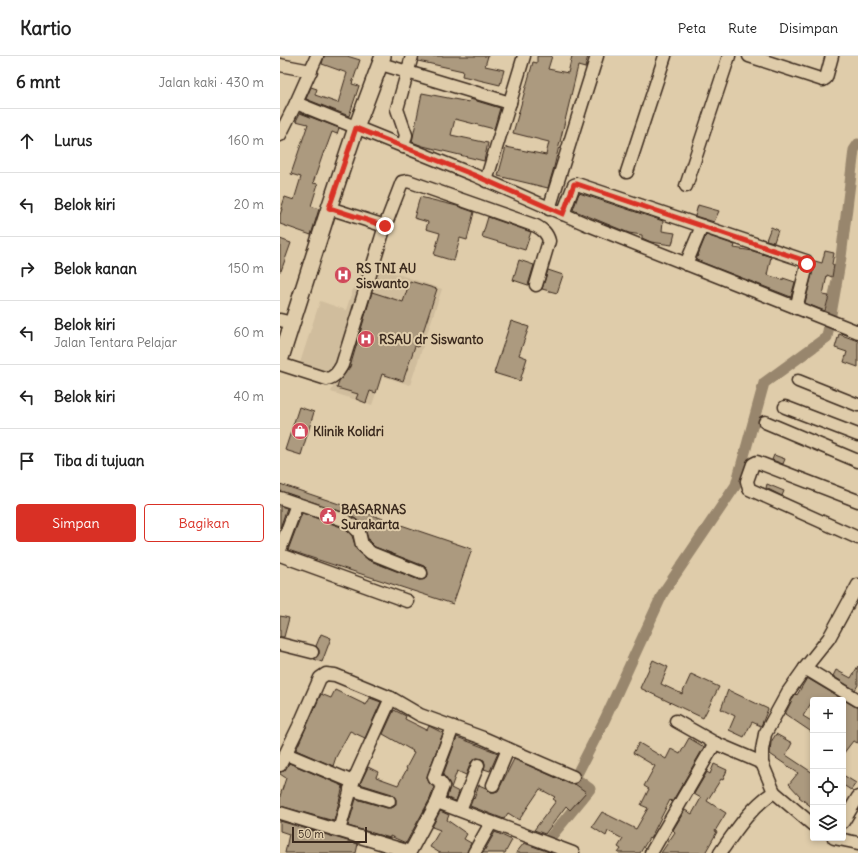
<!DOCTYPE html>
<html lang="id">
<meta charset="utf-8">
<style>
:root{--surface:#fff;--page:#f2f2f2;--text:#222;--muted:#767676;--line:#e0e0e0;--accent:#d93025}
body{margin:0;font-family:Delius,sans-serif;background:var(--page);color:var(--text)}
.controls{position:absolute;right:12px;bottom:12px;display:grid;overflow:hidden;border-radius:4px;box-shadow:0 2px 6px #0003}
.controls button{width:36px;height:36px;display:grid;place-items:center;padding:0;border:0;border-bottom:1px solid var(--line);background:var(--surface);color:var(--text);font:20px sans-serif}
.scale{position:absolute;left:12px;bottom:10px;width:75px;box-sizing:border-box;padding-left:4px;border:2px solid #3b2a1e;border-top:0;font-size:11px;line-height:14px;white-space:nowrap;color:#3b2a1e;-webkit-text-stroke:3px #dfccaa;paint-order:stroke}
.stop{position:absolute;width:12px;height:12px;margin:-9px;border:3px solid #d93025;border-radius:50%;background:#fff}
.stop.end{background:#d93025;border-color:#fff;box-shadow:0 1px 4px #0008}
.list{margin:0;padding:0;list-style:none}
h2{display:flex;justify-content:space-between;align-items:center;height:52px;margin:0;padding:0 16px;font-size:17px}
h2 small{font-size:13px;font-weight:400;color:var(--muted)}
.list li{display:grid;grid-template-columns:26px 1fr auto;gap:12px;align-items:center;box-sizing:border-box;height:64px;padding:0 16px;border-top:1px solid var(--line)}
.list b{display:block;font-size:15px;white-space:nowrap}
.list p{margin:0;font-size:13px;white-space:nowrap;color:var(--muted)}
.list em{font-size:13px;font-style:normal;color:var(--muted)}
.actions{display:flex;gap:8px;padding:12px 16px}
.actions a{flex:1;padding:9px 0;border:1px solid var(--accent);border-radius:4px;text-align:center;font-size:14px;color:var(--accent)}
.actions .main{background:var(--accent);color:#fff}
.icon{flex:none;width:22px;height:22px;fill:none;stroke:currentColor;stroke-width:2;stroke-linecap:round;stroke-linejoin:round}
.map{position:relative;flex:none;width:578px;height:797px;overflow:hidden}
header{display:flex;align-items:center;gap:24px;box-sizing:border-box;height:56px;padding:0 20px;background:var(--surface);border-bottom:1px solid var(--line)}
header strong{font-size:19px}
nav{display:flex;gap:22px;margin-inline-start:auto;font-size:14px}
main{display:flex}
aside{flex:1;background:var(--surface)}
.map>svg:first-child{display:block}
.built{fill:#d0bd9d}
.lines{fill:none;stroke-linecap:round;stroke-linejoin:round}
.canal{stroke:#98866d;stroke-width:11}
.building{fill:#ac9a7f;stroke:#3b2a1e}
.minor-casing{stroke:#3b2a1e;stroke-width:15}
.major-casing{stroke:#3b2a1e;stroke-width:18}
.minor{stroke:#dfccaa;stroke-width:12}
.major{stroke:#dfccaa;stroke-width:15}
.route{stroke:#d93025;stroke-width:5}
.labels{text-anchor:middle;dominant-baseline:central;stroke-width:4;stroke-linejoin:round;paint-order:stroke}
.poi-label{font-size:13px;font-weight:bold;fill:#3b2a1e;stroke:#dfccaa;text-anchor:start}
</style>
<header>
<strong>Kartio</strong>
<nav><a>Peta</a><a>Rute</a><a>Disimpan</a></nav>
</header>
<main>
<aside>
<h2>6 mnt<small>Jalan kaki · 430 m</small></h2>
<ul class="list">
<li><svg class="icon" aria-label="ahead" viewBox="0 0 24 24"><path d="M12 20V5M6 11l6-6 6 6"/></svg><div><b>Lurus</b></div><em>160 m</em></li>
<li><svg class="icon" aria-label="left" viewBox="0 0 24 24"><path d="M17 20v-9H6M10 6l-5 5 5 5"/></svg><div><b>Belok kiri</b></div><em>20 m</em></li>
<li><svg class="icon" aria-label="right" viewBox="0 0 24 24"><path d="M7 20v-9h11M14 6l5 5-5 5"/></svg><div><b>Belok kanan</b></div><em>150 m</em></li>
<li><svg class="icon" aria-label="left" viewBox="0 0 24 24"><path d="M17 20v-9H6M10 6l-5 5 5 5"/></svg><div><b>Belok kiri</b><p>Jalan Tentara Pelajar</p></div><em>60 m</em></li>
<li><svg class="icon" aria-label="left" viewBox="0 0 24 24"><path d="M17 20v-9H6M10 6l-5 5 5 5"/></svg><div><b>Belok kiri</b></div><em>40 m</em></li>
<li><svg class="icon" aria-label="arrive" viewBox="0 0 24 24"><path d="M6 21V4h12l-3 4 3 4H6"/></svg><div><b>Tiba di tujuan</b></div></li>
</ul>
<div class="actions"><a class="main">Simpan</a><a>Bagikan</a></div>
</aside>
<div class="map">
<svg width="578" height="797" viewBox="0 0 578 797">
<rect width="100%" height="100%" fill="#dfccaa"/>
<filter id="ink" filterUnits="userSpaceOnUse"><feTurbulence type="fractalNoise" baseFrequency=".025" numOctaves="2"/><feDisplacementMap in="SourceGraphic" scale="8" xChannelSelector="R" yChannelSelector="G"/><feConvolveMatrix kernelMatrix="1 2 1 2 8 2 1 2 1" color-interpolation-filters="sRGB"/></filter>
<g filter="url(#ink)">
<polygon class="built" points="82,206 162,233 130,329 102,320 92,349 51,336 55,326 18,313 40,245 66,254"/>
<g class="lines">
<polyline class="canal" points="259,797 265,788 310,733 295,722 325,663 383,537 456,429 484,327 547,281 561,201 574,94 578,88"/>
</g>
<g class="building">
<polygon points="44,0 67,0 80,4 72,28 79,30 69,60 26,43 31,31 37,33 35,39 58,47 67,17 42,8"/>
<polygon points="139,0 208,0 205,10 224,14 220,29 182,20 183,15 138,5"/>
<polygon points="257,0 272,0 268,13 288,17 292,0 308,0 305,12 298,10 274,111 268,132 218,120 226,91 266,99 269,86 233,77 253,6 257,7"/>
<polygon points="142,37 189,46 190,43 220,52 214,73 175,63 171,79 208,87 204,105 143,90 132,86"/>
<polygon points="20,57 59,72 57,78 52,76 45,95 44,95 33,127 38,128 31,150 39,153 31,179 0,168 0,159 2,153 1,153 5,141 14,144 21,121 11,118 28,68 16,65"/>
<polygon points="299,137 383,165 382,175 395,177 392,189 371,186 362,182 362,179 349,177 293,154"/>
<polygon points="140,141 177,150 194,156 187,184 180,182 174,205 154,199 160,177 146,173 148,166 134,162"/>
<polygon points="418,149 439,155 434,166 415,160"/>
<polygon points="208,161 251,176 245,194 202,181"/>
<polygon points="491,171 498,174 494,186 486,184"/>
<polygon points="426,179 455,189 454,192 473,195 491,201 487,219 503,224 503,222 515,226 511,241 416,204"/>
<polygon points="0,183 11,187 1,215 0,215"/>
<polygon points="545,195 554,197 552,208 554,209 552,221 547,219 543,239 549,240 545,255 525,247 535,205 542,207"/>
<polygon points="239,204 254,209 248,229 233,224"/>
<polygon points="268,214 283,219 277,237 262,233"/>
<polygon points="130,225 157,233 138,291 135,290 123,325 102,318 96,337 90,335 86,347 76,343 78,338 57,332 59,325 70,311 92,236 123,246"/>
<polygon points="231,265 249,271 239,299 247,302 240,325 214,317"/>
<polygon points="559,278 578,285 578,311 564,306 567,296 555,292"/>
<polygon points="19,351 34,356 21,399 5,394"/>
<polygon points="494,399 505,403 503,408 492,404"/>
<polygon points="0,428 192,493 173,548 8,494 22,457 61,471 67,475 72,480 77,494 88,504 139,524 145,523 148,519 147,513 144,510 95,491 89,485 84,471 77,464 68,458 0,435"/>
<polygon points="487,428 504,435 502,440 486,432"/>
<polygon points="0,450 7,452 0,472"/>
<polygon points="0,560 9,562 4,581 0,581"/>
<polygon points="41,578 51,582 42,606 34,603 39,598 39,594 36,590"/>
<polygon points="373,604 388,611 381,628 402,638 411,618 439,631 423,662 360,632"/>
<polygon points="578,610 578,629 575,634 553,620 556,614 571,622"/>
<polygon points="527,622 574,650 578,651 578,687 573,685 563,698 563,644 533,644 523,660 533,666 533,677 505,658 514,640 516,638 517,639"/>
<polygon points="55,634 86,649 90,642 101,646 85,682 70,675 56,701 53,710 16,694 41,638 51,642"/>
<polygon points="448,634 488,653 481,670 472,666 464,681 449,674 455,660 441,653"/>
<polygon points="114,654 126,660 125,663 147,674 149,670 163,677 147,721 149,727 154,731 150,743 126,787 110,780 110,782 68,770 76,743 107,752 114,751 116,748 116,743 112,738 80,728 88,711 98,716 96,721 118,729 127,713 126,712 134,697 132,696 133,695 103,678"/>
<polygon points="496,678 512,687 506,699 533,717 533,752 519,741 520,740 509,728 518,717 490,698 491,686"/>
<polygon points="177,681 218,697 210,715 204,713 205,708 204,704 197,702 191,706 186,719 177,715 171,732 179,736 176,745 167,742 170,729 163,719"/>
<polygon points="409,682 424,691 392,746 390,744 370,783 369,782 360,797 338,797 341,793 338,791 343,783 328,775 326,780 312,771 322,756 356,773 368,752 361,749 369,733 364,730 375,710 353,697 359,687 386,703 391,693 400,698"/>
<polygon points="234,703 290,728 295,728 306,736 290,754 286,750 265,778 254,774 276,745 273,743 275,741 260,733 239,764 228,757 224,763 190,750 193,742 194,743 199,729 206,732 210,736 214,736 218,735"/>
<polygon points="9,707 63,730 54,765 0,750 0,740 6,722 0,718 0,716 4,715"/>
<polygon points="434,708 447,714 443,724 441,723 427,745 446,757 435,775 437,776 425,797 381,797 395,776 393,774 405,754 412,758 421,742 414,738 427,716 430,718"/>
<polygon points="563,719 576,727 571,734 563,729"/>
<polygon points="160,755 169,759 167,764 187,778 184,783 191,787 187,797 160,797 150,791 160,774 152,771"/>
<polygon points="0,765 78,788 76,797 5,797 9,778 0,775"/>
<polygon points="215,776 232,784 225,797 203,797"/>
<polygon points="244,787 272,797 236,797"/>
</g>
<g class="lines">
<defs>
<g id="minor">
<polyline points="469,0 543,24 546,22 552,0"/>
<polyline points="101,8 230,47"/>
<polyline points="0,9 31,15"/>
<polyline points="16,47 194,119 306,168 578,276"/>
<polyline points="0,79 16,47 37,0"/>
<polyline points="123,91 126,79 117,53 132,0"/>
<polyline points="347,116 385,0"/>
<polyline points="206,125 244,0"/>
<polyline points="406,130 449,0"/>
<polyline points="269,153 317,0"/>
<polyline points="283,158 294,129 297,128 526,205 527,210 516,252"/>
<path d="M105 170 122 126 128 125 256 170C263 174 267 177 269 185L256 229"/>
<polyline points="406,208 422,170"/>
<polyline points="0,264 12,267"/>
<path d="M0 308 47 323C55 321 58 316 62 309L105 170 49 152"/>
<polyline points="518,325 578,349"/>
<polyline points="505,351 578,379"/>
<polyline points="485,366 578,405"/>
<polyline points="0,442 64,464 72,469 79,476 82,489 91,497 141,517"/>
<polyline points="578,445 477,406 473,408 467,425 469,433 578,482"/>
<polyline points="0,494 17,448"/>
<polyline points="0,499 127,545"/>
<polyline points="0,588 32,596"/>
<polyline points="525,612 578,644"/>
<polyline points="396,665 435,687"/>
<polyline points="6,698 73,726"/>
<polyline points="0,709 19,670 40,622 46,618 55,619 111,642 140,659 203,682 293,721"/>
<polyline points="213,729 228,693"/>
<polyline points="70,733 109,745"/>
<polyline points="494,736 482,707 482,694 485,678 508,636 525,612 549,582 578,529"/>
<polyline points="157,746 163,730 160,726 155,723 154,721 173,671"/>
<polyline points="180,754 198,709"/>
<polyline points="0,757 130,796 157,746 293,797"/>
<polyline points="563,766 578,741"/>
<polyline points="59,774 73,726 111,642"/>
<polyline points="554,782 578,787"/>
<polyline points="194,797 211,767"/>
<polyline points="371,797 435,687 482,707"/>
<path d="M440 797C456 774 471 751 494 736L533 769"/>
</g>
<polyline id="major" points="0,305 49,152 76,72 103,0"/>
</defs>
<use href="#minor" class="minor-casing"/>
<use href="#major" class="major-casing"/>
<use href="#minor" class="minor"/>
<use href="#major" class="major"/>
</g>
</g>
<g class="lines" filter="url(#ink)">
<polyline class="route" points="105,170 49,152 76,72 194,119 283,158 294,128 297,128 526,205 527,208"/>
</g>
<defs>
<symbol id="hospital-disc" viewBox="-11 -11 22 22"><circle r="9.5" fill="#d1495b" stroke="#dfccaa"/><path d="M-5-5h3v3.5h4V-5h3V5h-3V1.5h-4V5h-3Z" fill="#fff"/></symbol>
<symbol id="shop-disc" viewBox="-11 -11 22 22"><circle r="9.5" fill="#d1495b" stroke="#dfccaa"/><path d="M-5-2.5h2.3a2.7 3.5 0 0 1 5.4 0H5L5.5 6h-11ZM-1.5-2.5h3a1.5 2.3 0 0 0-3 0Z" fill="#fff"/></symbol>
<symbol id="civic-disc" viewBox="-11 -11 22 22"><circle r="9.5" fill="#d1495b" stroke="#dfccaa"/><path d="M-.6-6.5H3V-4.5H.6V-3L4-1V1h2V6H-6V1h2V-1L-.6-3ZM-1.2 2.5V6h2.4V2.5Z" fill="#fff"/></symbol>
</defs>
<g fill-rule="evenodd">
<use href="#hospital-disc" x="53" y="209" width="20" height="20"/>
<use href="#hospital-disc" x="76" y="273" width="20" height="20"/>
<use href="#shop-disc" x="10" y="365" width="20" height="20"/>
<use href="#civic-disc" x="38" y="450" width="20" height="20"/>
</g>
<g class="labels">
<g class="poi-label">
<text x="76" y="212">RS TNI AU<tspan x="76" dy="15">Siswanto</tspan></text>
<text x="99" y="283">RSAU dr Siswanto</text>
<text x="33" y="375">Klinik Kolidri</text>
<text x="61" y="453">BASARNAS<tspan x="61" dy="15">Surakarta</tspan></text>
</g>
</g>
</svg>
<div class="controls">
<button>+</button>
<button>−</button>
<button><svg class="icon" aria-label="locate" viewBox="0 0 24 24"><circle cx="12" cy="12" r="6"/><path d="M12 2v4M12 18v4M2 12h4M18 12h4"/></svg></button>
<button><svg class="icon" aria-label="layers" viewBox="0 0 24 24"><path d="M12 4l9 5-9 5-9-5zM3 14l9 5 9-5"/></svg></button>
</div>
<div class="scale">50 m</div>
<div class="stop" style="left:527px;top:208px"></div>
<div class="stop end" style="left:105px;top:170px"></div>
</div>
</main>
